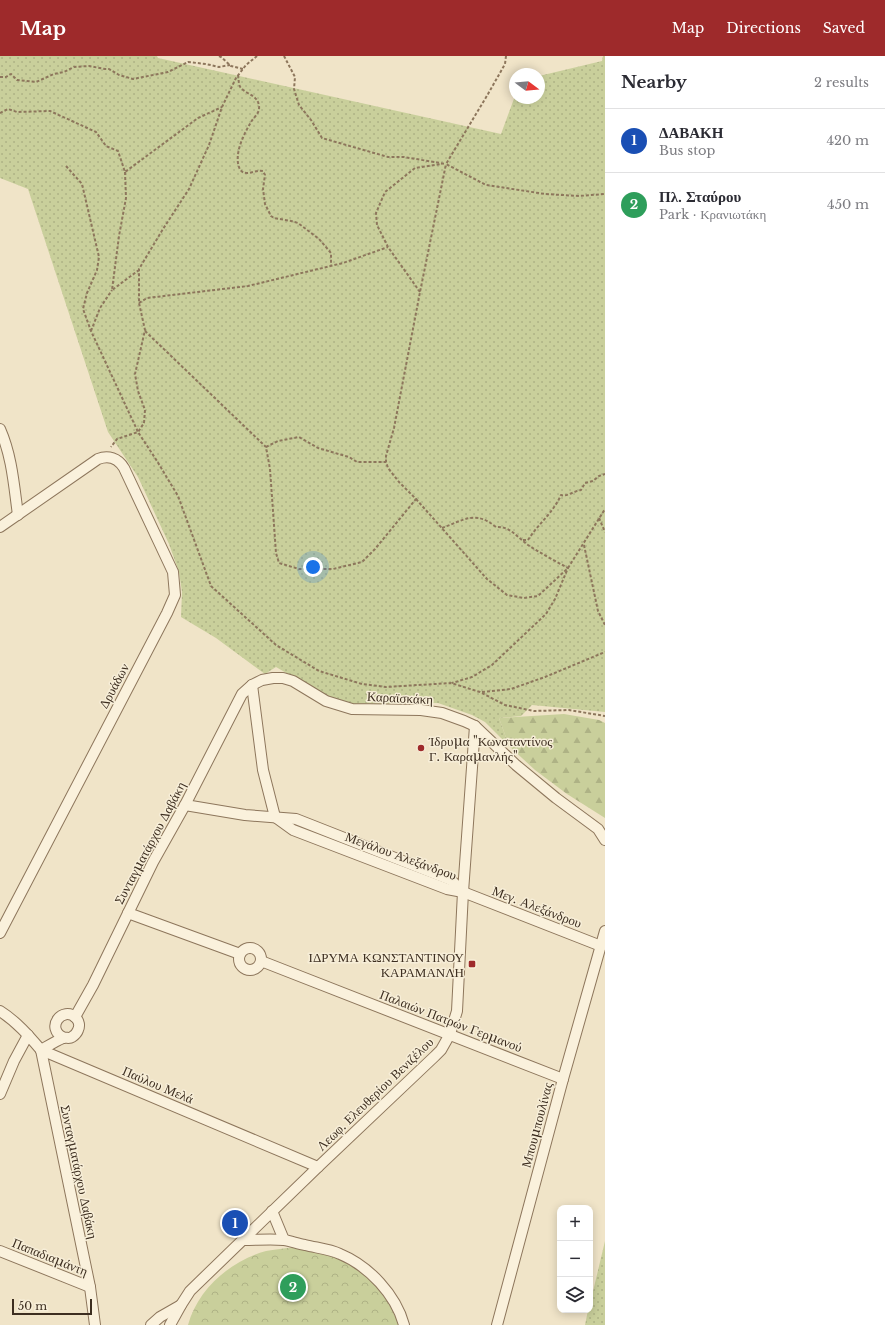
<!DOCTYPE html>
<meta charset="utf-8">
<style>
:root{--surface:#fff;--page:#f2f2f3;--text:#2b2b33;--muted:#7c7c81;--line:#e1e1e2;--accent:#9e2a2b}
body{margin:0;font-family:"Libre Baskerville",serif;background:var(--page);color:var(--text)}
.controls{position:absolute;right:12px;bottom:12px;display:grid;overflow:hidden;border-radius:8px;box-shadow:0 2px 10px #0003}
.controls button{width:36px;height:36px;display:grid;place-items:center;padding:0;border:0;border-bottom:1px solid var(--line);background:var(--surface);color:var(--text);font:20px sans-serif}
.compass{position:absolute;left:509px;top:12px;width:36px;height:36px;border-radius:50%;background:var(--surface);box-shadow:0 2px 10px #0003;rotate:106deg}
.scale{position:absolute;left:12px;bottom:10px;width:80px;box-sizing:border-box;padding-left:4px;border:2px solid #3d2e20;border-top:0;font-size:11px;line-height:14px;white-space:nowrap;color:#3d2e20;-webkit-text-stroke:3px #f7eed8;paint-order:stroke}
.you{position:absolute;left:313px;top:511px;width:14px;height:14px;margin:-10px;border:3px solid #fff;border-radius:50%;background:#1a73e8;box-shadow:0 0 0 6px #1a73e833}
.badge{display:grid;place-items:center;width:26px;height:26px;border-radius:50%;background:var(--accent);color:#fff;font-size:13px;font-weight:700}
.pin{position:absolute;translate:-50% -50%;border:2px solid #fff;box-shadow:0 1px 4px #0006}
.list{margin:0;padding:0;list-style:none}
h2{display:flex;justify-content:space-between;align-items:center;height:52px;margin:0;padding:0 16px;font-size:17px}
h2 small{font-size:13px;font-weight:400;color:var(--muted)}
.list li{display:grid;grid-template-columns:26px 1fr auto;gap:12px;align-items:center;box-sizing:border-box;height:64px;padding:0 16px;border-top:1px solid var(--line)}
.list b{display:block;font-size:15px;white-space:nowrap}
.list p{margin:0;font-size:13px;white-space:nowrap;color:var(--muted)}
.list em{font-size:13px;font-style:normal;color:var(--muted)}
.icon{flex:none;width:22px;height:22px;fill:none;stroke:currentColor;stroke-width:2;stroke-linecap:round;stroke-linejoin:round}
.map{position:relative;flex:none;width:605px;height:1269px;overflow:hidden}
header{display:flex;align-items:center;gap:24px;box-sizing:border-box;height:56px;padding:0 20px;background:var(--accent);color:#fff}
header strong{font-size:19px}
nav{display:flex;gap:22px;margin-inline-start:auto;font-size:14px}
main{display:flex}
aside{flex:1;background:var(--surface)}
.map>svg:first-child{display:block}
.grass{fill:url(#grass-dots)}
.forest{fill:url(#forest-firs)}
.park{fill:url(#park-crowns)}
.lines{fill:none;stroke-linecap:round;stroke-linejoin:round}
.minor-casing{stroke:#8d765c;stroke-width:12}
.path{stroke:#8d765c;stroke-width:2;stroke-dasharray:3 2;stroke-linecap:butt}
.minor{stroke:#faf1dc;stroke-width:10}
.poi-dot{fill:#9e2a2b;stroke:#f7eed8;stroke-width:1.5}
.labels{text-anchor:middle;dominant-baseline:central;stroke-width:3;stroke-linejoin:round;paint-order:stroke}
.street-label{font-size:13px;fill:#3d2e20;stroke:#f7eed8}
.poi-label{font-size:13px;fill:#3d2e20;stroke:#f7eed8;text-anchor:start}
</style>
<header>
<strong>Map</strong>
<nav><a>Map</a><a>Directions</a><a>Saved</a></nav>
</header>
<main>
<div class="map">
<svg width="605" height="1269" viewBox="0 0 605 1269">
<defs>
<pattern id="grass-dots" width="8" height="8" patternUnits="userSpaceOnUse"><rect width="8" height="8" fill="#c9cf9b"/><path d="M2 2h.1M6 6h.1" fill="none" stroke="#aeb285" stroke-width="1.8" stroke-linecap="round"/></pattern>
<pattern id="forest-firs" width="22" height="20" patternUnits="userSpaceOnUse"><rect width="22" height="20" fill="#c9cf9b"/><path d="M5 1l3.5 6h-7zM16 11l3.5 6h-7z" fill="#aeb285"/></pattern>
<pattern id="park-crowns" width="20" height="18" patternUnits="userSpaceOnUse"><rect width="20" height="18" fill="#c9cf9b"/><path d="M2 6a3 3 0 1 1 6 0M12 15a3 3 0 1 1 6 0" fill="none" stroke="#aeb285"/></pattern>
</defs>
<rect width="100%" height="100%" fill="#f0e4c8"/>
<g class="grass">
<polygon points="0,0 157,0 158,2 501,78 515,40 515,42 539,42 539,20 602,5 603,0 605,0 605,656 532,649 521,660 499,662 509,690 485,666 472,659 438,647 350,648 328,641 276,611 265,618 216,582 181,561 182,536 179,516 169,488 138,421 108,376 28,133 0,122"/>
<polygon points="605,1185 605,1269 585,1269 588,1254 590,1254 590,1248"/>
</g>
<polygon class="forest" points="564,658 599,664 605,667 605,762 567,738 535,714 509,690 499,662"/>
<path class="park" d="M287 1192C294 1192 302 1192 309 1193 343 1198 375 1221 391 1252 394 1257 396 1263 399 1269H188C198 1233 230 1205 266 1195 272 1194 280 1193 287 1192Z"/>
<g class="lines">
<defs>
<g id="minor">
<path d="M0 373C12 400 14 430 18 459"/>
<path d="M0 471 98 403C108 399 118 402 124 412L173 516 175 539 167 557 0 877"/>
<polyline points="252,629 263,714 275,761 293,774 447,833 463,836 601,890"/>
<polyline points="185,749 245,759 296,763 451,824 463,836"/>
<polyline points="128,857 240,898"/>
<circle cx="250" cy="903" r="11"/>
<polyline points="261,905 563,1023"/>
<path d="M0 955C16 965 29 980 41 994L318 1111"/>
<polyline points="75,961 93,929 153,806 185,749 242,638 252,629 262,624 273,622 283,622 293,625 326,645 352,653 421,654 442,657 464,665 475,670 516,709 556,742 598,773 605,784"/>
<polyline points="41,994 90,1231 95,1269"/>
<path d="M41 994C48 990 56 985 63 982 66 981 69 983 72 981 75 979 77 977 78 974 80 970 79 965 76 962 63 949 44 972 64 982"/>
<polyline points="0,1038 14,1005 28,979"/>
<polyline points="272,1155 284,1184"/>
<path d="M244 1184C257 1184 271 1183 284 1184 291 1185 298 1188 305 1189 317 1192 329 1193 340 1198 369 1210 396 1239 404 1269"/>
<polyline points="0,1195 90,1231"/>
<polyline points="151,1269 160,1261 181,1249"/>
<polyline points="170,1269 181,1249 190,1235 318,1111 435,1000 441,994 450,978 457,955 463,836 475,670"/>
<polyline points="497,1269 563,1023 605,875"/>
</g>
</defs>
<use href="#minor" class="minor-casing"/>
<g class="path">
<polyline points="219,0 221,1 231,10 243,13"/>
<polyline points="257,0 246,9 236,22 222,51 209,89 189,133 163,173 139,213 139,247 145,274 135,318 138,335 145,354 144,367 138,376 157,405 178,440 211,530 276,589 319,615 362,628 386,631 451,627 480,636 505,649 534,655 569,654 605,660"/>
<polyline points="284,0 295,21 294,33 299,49 311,64 322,82 388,101 404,101 446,108"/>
<polyline points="506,0 505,8 488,38 446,108 486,129 545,138 579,140 605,138"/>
<path d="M238 19C239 24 238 30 242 33 249 39 258 40 259 50 260 57 254 61 251 66 244 78 236 94 238 107 239 113 241 117 247 117 252 117 257 114 263 115L265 119 263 133 265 148 271 160 274 162 291 165 298 167 319 183 331 197V210"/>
<polyline points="0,21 6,21 11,18 17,24 36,26 54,18 64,16 74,11 89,10 105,13 109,13 119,19 133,23 168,16 188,6 206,8 219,11 230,9"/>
<polyline points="0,57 8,53 17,56 50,55 96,76 106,90 118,95 125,116 198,62 222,51"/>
<polyline points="66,110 82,128 99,201 97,214 87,237 83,253 91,275 138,376 117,383 111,391"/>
<polyline points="125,116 126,142 119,180 112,234 139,214"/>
<polyline points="420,236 388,191 377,169 376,157 385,136 415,112 442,108"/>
<polyline points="139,247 147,242 248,230 343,207 388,191"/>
<polyline points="91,275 100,252 112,234"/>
<polyline points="145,275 266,391 270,413 276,497 279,507 299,513 333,513 362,506 375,493 416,443 399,426 388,412 386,406 386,400 394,372 420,236 446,108"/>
<polyline points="266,391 278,385 299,381 318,392 349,401 357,406 386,406"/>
<polyline points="416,443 487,523 507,539 524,542 538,540 568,512 605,453"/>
<polyline points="599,462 605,476"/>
<path d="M442 472C464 464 475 454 496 471 510 470 517 481 528 489 540 497 555 505 568 512L555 543 546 558 492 609 472 621 452 627"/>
<path d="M523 484H528C538 468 553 457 561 439 567 441 574 435 581 434L585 427 593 425 599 420 605 418"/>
<polyline points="584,489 598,555 605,569"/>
<polyline points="482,636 511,633 545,621 605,596"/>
</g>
<use href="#minor" class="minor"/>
</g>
<g class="poi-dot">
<circle cx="421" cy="692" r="4"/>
<rect x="468" y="904" width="8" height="8" rx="2"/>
</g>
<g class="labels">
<g class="street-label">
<text transform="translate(114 630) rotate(-62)">Δρυάδων</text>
<text transform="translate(400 642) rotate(3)">Καραϊσκάκη</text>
<text transform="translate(150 787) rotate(-62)">Συνταγματάρχου Δαβάκη</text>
<text transform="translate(401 800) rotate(20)">Μεγάλου Αλεξάνδρου</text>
<text transform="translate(537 851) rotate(21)">Μεγ. Αλεξάνδρου</text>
<text transform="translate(451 965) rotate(21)">Παλαιών Πατρών Γερμανού</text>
<text transform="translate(158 1029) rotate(23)">Παύλου Μελά</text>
<text transform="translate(375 1038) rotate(-44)">Λεωφ. Ελευθερίου Βενιζέλου</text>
<text transform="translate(537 1069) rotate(-75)">Μπουμπουλίνας</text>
<text transform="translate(79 1116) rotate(78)">Συνταγματάρχου Δαβάκη</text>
<text transform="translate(50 1201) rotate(22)">Παπαδιαμάντη</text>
</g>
<g class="poi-label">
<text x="429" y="685">Ίδρυμα "Κωνσταντίνος<tspan x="429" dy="15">Γ. Καραμανλής"</tspan></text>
<text x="464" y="901" text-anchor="end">ΙΔΡΥΜΑ ΚΩΝΣΤΑΝΤΙΝΟΥ<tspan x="464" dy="15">ΚΑΡΑΜΑΝΛΗ</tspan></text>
</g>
</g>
</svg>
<div class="controls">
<button>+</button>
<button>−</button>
<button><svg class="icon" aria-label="layers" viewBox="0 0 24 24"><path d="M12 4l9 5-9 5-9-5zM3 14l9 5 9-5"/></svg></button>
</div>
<svg class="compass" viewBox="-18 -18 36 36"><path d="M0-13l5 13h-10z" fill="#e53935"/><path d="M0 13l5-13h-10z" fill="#7c7c81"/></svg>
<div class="scale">50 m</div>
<div class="you"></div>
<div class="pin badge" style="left:235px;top:1167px;background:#1a4fb4">1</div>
<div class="pin badge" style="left:293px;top:1231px;background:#2e9e5b">2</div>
</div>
<aside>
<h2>Nearby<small>2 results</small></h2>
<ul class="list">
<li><span class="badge" style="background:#1a4fb4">1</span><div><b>ΔΑΒΑΚΗ</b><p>Bus stop</p></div><em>420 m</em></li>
<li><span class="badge" style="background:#2e9e5b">2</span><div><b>Πλ. Σταύρου</b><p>Park · Κρανιωτάκη</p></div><em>450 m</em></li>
</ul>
</aside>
</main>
